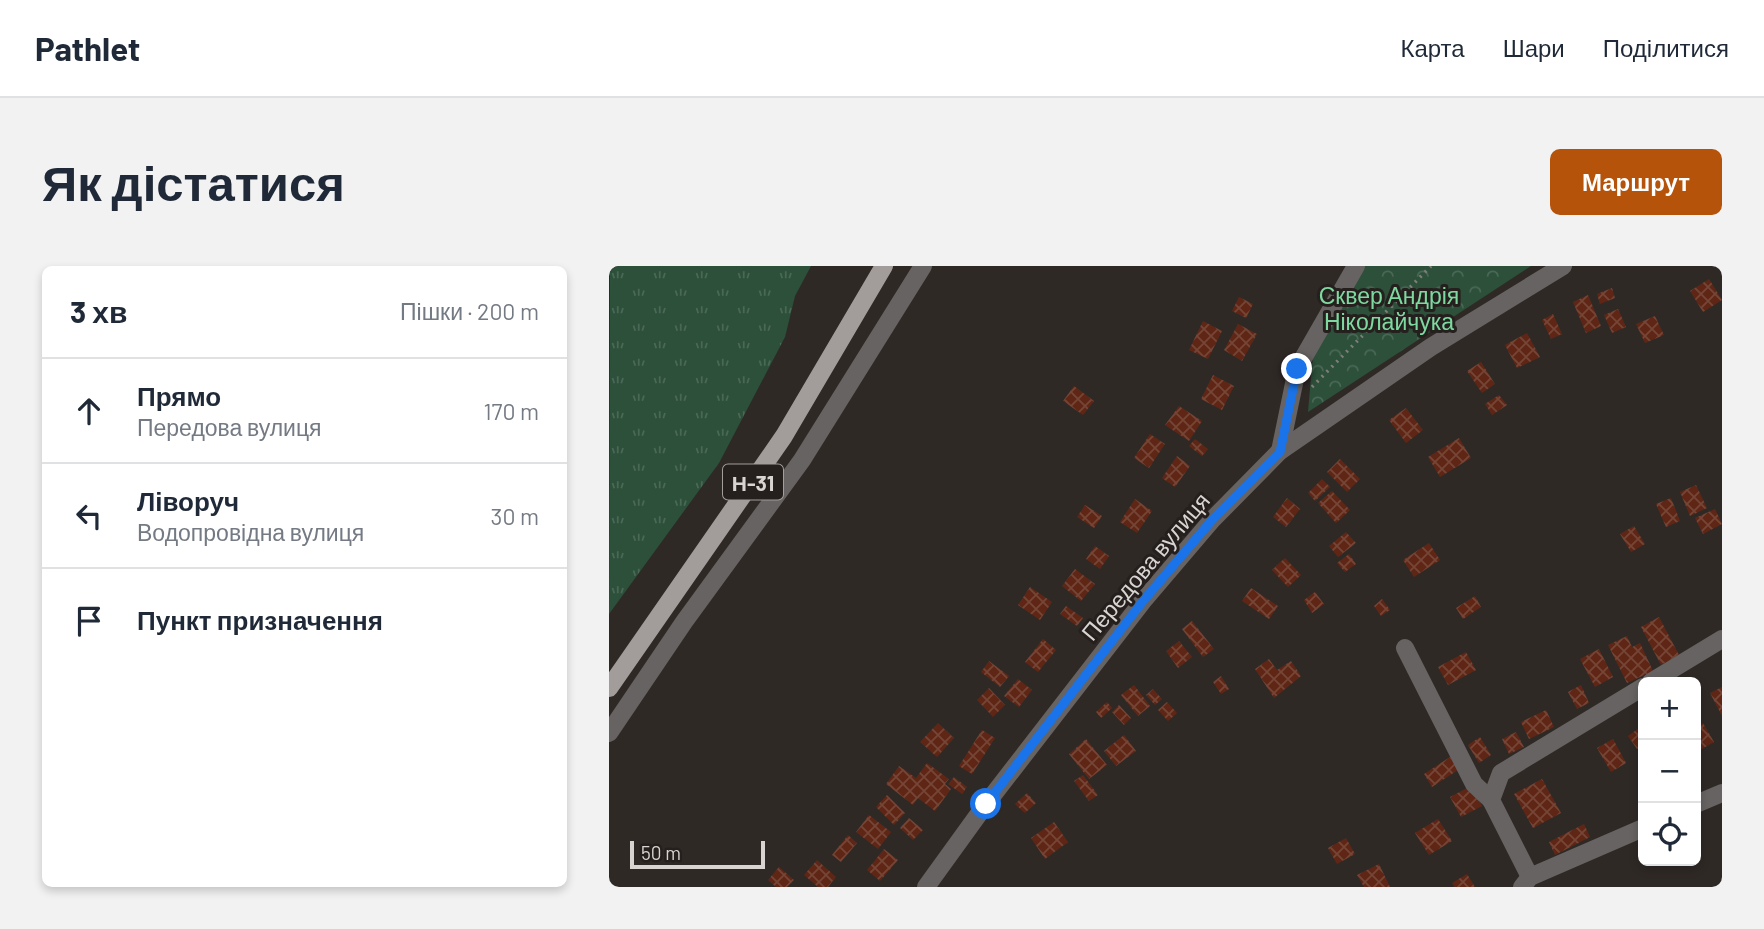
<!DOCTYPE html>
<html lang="uk">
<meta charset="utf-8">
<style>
:root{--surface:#fff;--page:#f2f2f3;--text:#1f2937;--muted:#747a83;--line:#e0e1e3;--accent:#b45309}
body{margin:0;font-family:Barlow,sans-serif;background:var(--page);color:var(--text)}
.controls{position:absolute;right:21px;bottom:21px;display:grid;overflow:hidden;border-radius:10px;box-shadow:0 4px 10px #0003}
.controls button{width:63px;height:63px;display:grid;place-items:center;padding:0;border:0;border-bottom:2px solid var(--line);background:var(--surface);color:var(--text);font:35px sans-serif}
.scale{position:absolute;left:21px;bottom:18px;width:135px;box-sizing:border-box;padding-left:7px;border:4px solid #d7d4d2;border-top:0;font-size:19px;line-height:24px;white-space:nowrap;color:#d7d4d2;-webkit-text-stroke:5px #251f1d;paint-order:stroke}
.stop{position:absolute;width:21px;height:21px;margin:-16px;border:5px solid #1a73e8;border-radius:50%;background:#fff}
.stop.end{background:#1a73e8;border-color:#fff;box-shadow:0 2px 7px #0008}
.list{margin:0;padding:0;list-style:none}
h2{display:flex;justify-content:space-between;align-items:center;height:91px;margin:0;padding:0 28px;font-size:30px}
h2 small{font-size:23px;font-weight:400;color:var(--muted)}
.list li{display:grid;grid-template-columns:46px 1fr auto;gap:21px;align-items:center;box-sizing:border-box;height:105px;padding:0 28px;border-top:2px solid var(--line)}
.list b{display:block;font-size:26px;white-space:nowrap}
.list p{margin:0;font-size:23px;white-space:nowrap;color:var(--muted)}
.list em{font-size:23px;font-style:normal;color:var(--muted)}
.icon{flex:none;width:38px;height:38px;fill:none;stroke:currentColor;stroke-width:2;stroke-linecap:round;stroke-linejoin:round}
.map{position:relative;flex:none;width:1113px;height:621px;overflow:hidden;border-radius:10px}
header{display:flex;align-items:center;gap:42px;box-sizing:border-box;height:98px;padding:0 35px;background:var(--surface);border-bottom:2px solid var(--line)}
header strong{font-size:33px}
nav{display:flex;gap:38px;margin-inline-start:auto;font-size:24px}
.intro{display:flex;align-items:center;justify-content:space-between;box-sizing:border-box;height:168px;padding:0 42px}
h1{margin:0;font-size:49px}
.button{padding:18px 32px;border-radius:10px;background:var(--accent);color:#fff;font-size:24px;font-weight:700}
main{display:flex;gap:42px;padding:0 42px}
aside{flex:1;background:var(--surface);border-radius:10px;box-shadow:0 4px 10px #0003}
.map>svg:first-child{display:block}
.grass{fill:url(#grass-tufts)}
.park{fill:url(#park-crowns)}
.building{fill:url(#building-cross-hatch)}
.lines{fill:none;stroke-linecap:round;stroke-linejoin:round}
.path{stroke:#817d7a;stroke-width:3.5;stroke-dasharray:2 5;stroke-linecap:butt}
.minor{stroke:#666362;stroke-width:18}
.major{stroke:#a29c9a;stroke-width:18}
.route{stroke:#1a73e8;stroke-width:9}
.labels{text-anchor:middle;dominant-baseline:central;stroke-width:6;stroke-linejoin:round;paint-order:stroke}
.shield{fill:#251f1d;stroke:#a29e9c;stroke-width:2}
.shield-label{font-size:21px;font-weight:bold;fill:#d7d4d2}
.park-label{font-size:23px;fill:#7ed9a1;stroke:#251f1d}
.street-label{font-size:23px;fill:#d7d4d2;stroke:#251f1d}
</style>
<header>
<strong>Pathlet</strong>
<nav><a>Карта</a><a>Шари</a><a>Поділитися</a></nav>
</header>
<div class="intro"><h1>Як дістатися</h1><a class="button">Маршрут</a></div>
<main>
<aside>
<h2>3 хв<small>Пішки · 200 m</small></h2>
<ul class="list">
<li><svg class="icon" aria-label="ahead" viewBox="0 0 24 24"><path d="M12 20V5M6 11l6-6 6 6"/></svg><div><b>Прямо</b><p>Передова вулиця</p></div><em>170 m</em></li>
<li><svg class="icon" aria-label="left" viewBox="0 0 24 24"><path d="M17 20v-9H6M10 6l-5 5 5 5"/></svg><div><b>Ліворуч</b><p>Водопровідна вулиця</p></div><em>30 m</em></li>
<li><svg class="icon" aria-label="arrive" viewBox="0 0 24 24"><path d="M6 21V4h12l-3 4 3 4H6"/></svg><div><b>Пункт призначення</b></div></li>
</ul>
</aside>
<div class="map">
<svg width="1113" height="621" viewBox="0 0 1113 621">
<defs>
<pattern id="grass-tufts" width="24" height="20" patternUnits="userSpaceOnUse" patternTransform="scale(1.75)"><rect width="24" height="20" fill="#2c503a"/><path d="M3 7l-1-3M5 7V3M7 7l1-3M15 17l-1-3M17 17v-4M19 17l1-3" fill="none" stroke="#4a6856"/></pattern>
<pattern id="park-crowns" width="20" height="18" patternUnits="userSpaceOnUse" patternTransform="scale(1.75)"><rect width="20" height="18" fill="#2c503a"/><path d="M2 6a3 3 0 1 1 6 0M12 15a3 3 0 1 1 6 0" fill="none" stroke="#4a6856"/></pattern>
<pattern id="building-cross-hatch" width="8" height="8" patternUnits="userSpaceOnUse" patternTransform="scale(1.75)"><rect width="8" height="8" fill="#5f2615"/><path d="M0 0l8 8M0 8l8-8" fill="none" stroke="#754536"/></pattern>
</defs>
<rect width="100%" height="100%" fill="#2f2926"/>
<polygon class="grass" points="1,0 202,0 186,30 176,71 110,197 0,348"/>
<polygon class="park" points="755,0 922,0 699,146 704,89"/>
<g class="building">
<polygon points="1100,13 1113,34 1094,46 1081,25"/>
<polygon points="1003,22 1006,32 991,38 988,28"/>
<polygon points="979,29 992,60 977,67 964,36"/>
<polygon points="630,31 644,38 637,52 623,45"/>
<polygon points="1009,43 1017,61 1003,67 995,49"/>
<polygon points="944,48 953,68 942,73 933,54"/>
<polygon points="1046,50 1055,69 1036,77 1027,58"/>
<polygon points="594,55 613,65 599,93 580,84"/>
<polygon points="629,58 648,68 633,95 615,84"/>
<polygon points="918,67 931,91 908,102 896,79"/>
<polygon points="872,96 886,118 873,127 858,105"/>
<polygon points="604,109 625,120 613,144 592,133"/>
<polygon points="465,120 485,135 474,149 454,135"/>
<polygon points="890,129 898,139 883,149 876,138"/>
<polygon points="570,140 593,155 580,175 556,159"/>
<polygon points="797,142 814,164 797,177 780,154"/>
<polygon points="541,168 556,178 540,202 525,192"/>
<polygon points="850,172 862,192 831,211 819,191"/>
<polygon points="586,173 599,183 593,190 580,180"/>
<polygon points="568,190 581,200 566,221 553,212"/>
<polygon points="731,193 751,213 738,226 718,206"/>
<polygon points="713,213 721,221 706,235 699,227"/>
<polygon points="1087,219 1098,242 1081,250 1071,226"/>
<polygon points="723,225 741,244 727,257 709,237"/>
<polygon points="678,232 691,243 677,261 664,251"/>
<polygon points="1062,232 1071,255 1057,261 1047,238"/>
<polygon points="526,233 543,245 528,267 511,256"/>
<polygon points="476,239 493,250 485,262 468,251"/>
<polygon points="1106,243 1113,258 1094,268 1086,252"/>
<polygon points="1025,260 1036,278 1022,286 1011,268"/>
<polygon points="737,266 747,277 729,291 720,280"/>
<polygon points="820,277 831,294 805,311 794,294"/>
<polygon points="486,280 500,290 491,303 477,293"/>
<polygon points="740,288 747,298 736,306 728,297"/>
<polygon points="676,292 692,309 679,321 663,304"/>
<polygon points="466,303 486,318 472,335 453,320"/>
<polygon points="421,321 443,336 431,354 409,339"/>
<polygon points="642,322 669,340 660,353 633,335"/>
<polygon points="706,326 715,338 703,347 695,334"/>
<polygon points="866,330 872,341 854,353 847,342"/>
<polygon points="773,333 781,344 772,350 765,340"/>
<polygon points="457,340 474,352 468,360 451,348"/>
<polygon points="1050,351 1070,389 1052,399 1032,361"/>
<polygon points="583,355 605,383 594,391 573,363"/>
<polygon points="1018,370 1023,381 1031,377 1044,405 1018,417 999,379"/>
<polygon points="434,373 447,384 429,406 416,396"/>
<polygon points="570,375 583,391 569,402 557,385"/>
<polygon points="990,383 1004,411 986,421 971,393"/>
<polygon points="857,386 867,404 839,419 829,401"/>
<polygon points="660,393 668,404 682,395 692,410 665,432 646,403"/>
<polygon points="380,395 400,410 391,421 372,406"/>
<polygon points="612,410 620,423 612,428 604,416"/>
<polygon points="409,413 423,424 410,441 395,430"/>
<polygon points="525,419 541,440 529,450 512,429"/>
<polygon points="972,419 980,437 968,443 959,426"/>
<polygon points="1113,421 1113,450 1101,427"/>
<polygon points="380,422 396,439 384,451 368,434"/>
<polygon points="544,423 553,433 546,439 537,429"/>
<polygon points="498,436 503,442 492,452 487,446"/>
<polygon points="558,436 568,447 559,455 549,444"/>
<polygon points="510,439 522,452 515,459 503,446"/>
<polygon points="937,444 945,461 920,473 912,456"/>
<polygon points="329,457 345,472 328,491 311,476"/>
<polygon points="1094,457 1105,476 1091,484 1087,476 1087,461"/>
<polygon points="1034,459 1034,479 1028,483 1019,470"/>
<polygon points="373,464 386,472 363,508 350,500"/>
<polygon points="907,466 915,481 900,488 893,473"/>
<polygon points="515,469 527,485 507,500 495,485"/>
<polygon points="871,471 882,489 870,497 859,479"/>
<polygon points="477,473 498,499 480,513 460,488"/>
<polygon points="1004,473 1017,497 1002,506 988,482"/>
<polygon points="841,491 849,504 823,521 815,508"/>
<polygon points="318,497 340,513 336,518 342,523 326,545 309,532 304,539 277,518 290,500 307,512"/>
<polygon points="474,509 489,529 480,535 465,515"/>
<polygon points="345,511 358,521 353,528 339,518"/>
<polygon points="933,513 952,547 924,562 905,528"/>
<polygon points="862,520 873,540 852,551 841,531"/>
<polygon points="418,527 427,537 416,547 406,538"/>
<polygon points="278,529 296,547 285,559 267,541"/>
<polygon points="260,549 282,566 269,583 247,566"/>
<polygon points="300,552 314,564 304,574 291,562"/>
<polygon points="829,553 843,575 820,589 806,567"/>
<polygon points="445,556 459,576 436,593 422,572"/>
<polygon points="975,558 981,571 946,589 940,576"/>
<polygon points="239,569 248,577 232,596 223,589"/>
<polygon points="737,572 746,588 728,598 719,582"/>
<polygon points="275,583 289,594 271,615 258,604"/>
<polygon points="208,594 227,611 219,621 209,621 195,609"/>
<polygon points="770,598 781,621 755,621 748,609"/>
<polygon points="170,601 185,614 178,621 167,621 159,614"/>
<polygon points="858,608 866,621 846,621 843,617"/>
</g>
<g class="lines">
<polyline class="path" points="703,121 822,0"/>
<g class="minor">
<polyline points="671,185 688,103 747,0"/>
<polyline points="796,382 865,518 882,534"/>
<polyline points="1042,416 1113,373"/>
<polyline points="0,467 75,356 193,194 314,0"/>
<polyline points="1087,538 1113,527"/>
<polyline points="921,611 882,534 892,507 1034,421"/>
<polyline points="317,621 377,538 534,335 603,254 671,185 822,81 954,0"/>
<polyline points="913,621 921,611 1034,562"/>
</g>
<polyline class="major" points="0,422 175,170 275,0"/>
</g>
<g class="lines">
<polyline class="route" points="377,538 534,335 603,254 671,186 688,103"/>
</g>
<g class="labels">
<rect class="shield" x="114" y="198.5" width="60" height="35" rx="5"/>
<g class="shield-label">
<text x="144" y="216">Н-31</text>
</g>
<g class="park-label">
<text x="780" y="29">Сквер Андрія<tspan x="780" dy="26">Ніколайчука</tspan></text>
</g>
<g class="street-label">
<text transform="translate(536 300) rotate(-50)">Передова вулиця</text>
</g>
</g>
</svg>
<div class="controls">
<button>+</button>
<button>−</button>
<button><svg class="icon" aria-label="locate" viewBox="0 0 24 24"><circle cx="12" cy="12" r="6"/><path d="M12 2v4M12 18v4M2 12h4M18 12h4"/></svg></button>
</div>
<div class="scale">50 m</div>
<div class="stop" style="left:377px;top:538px"></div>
<div class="stop end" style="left:688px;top:103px"></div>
</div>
</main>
